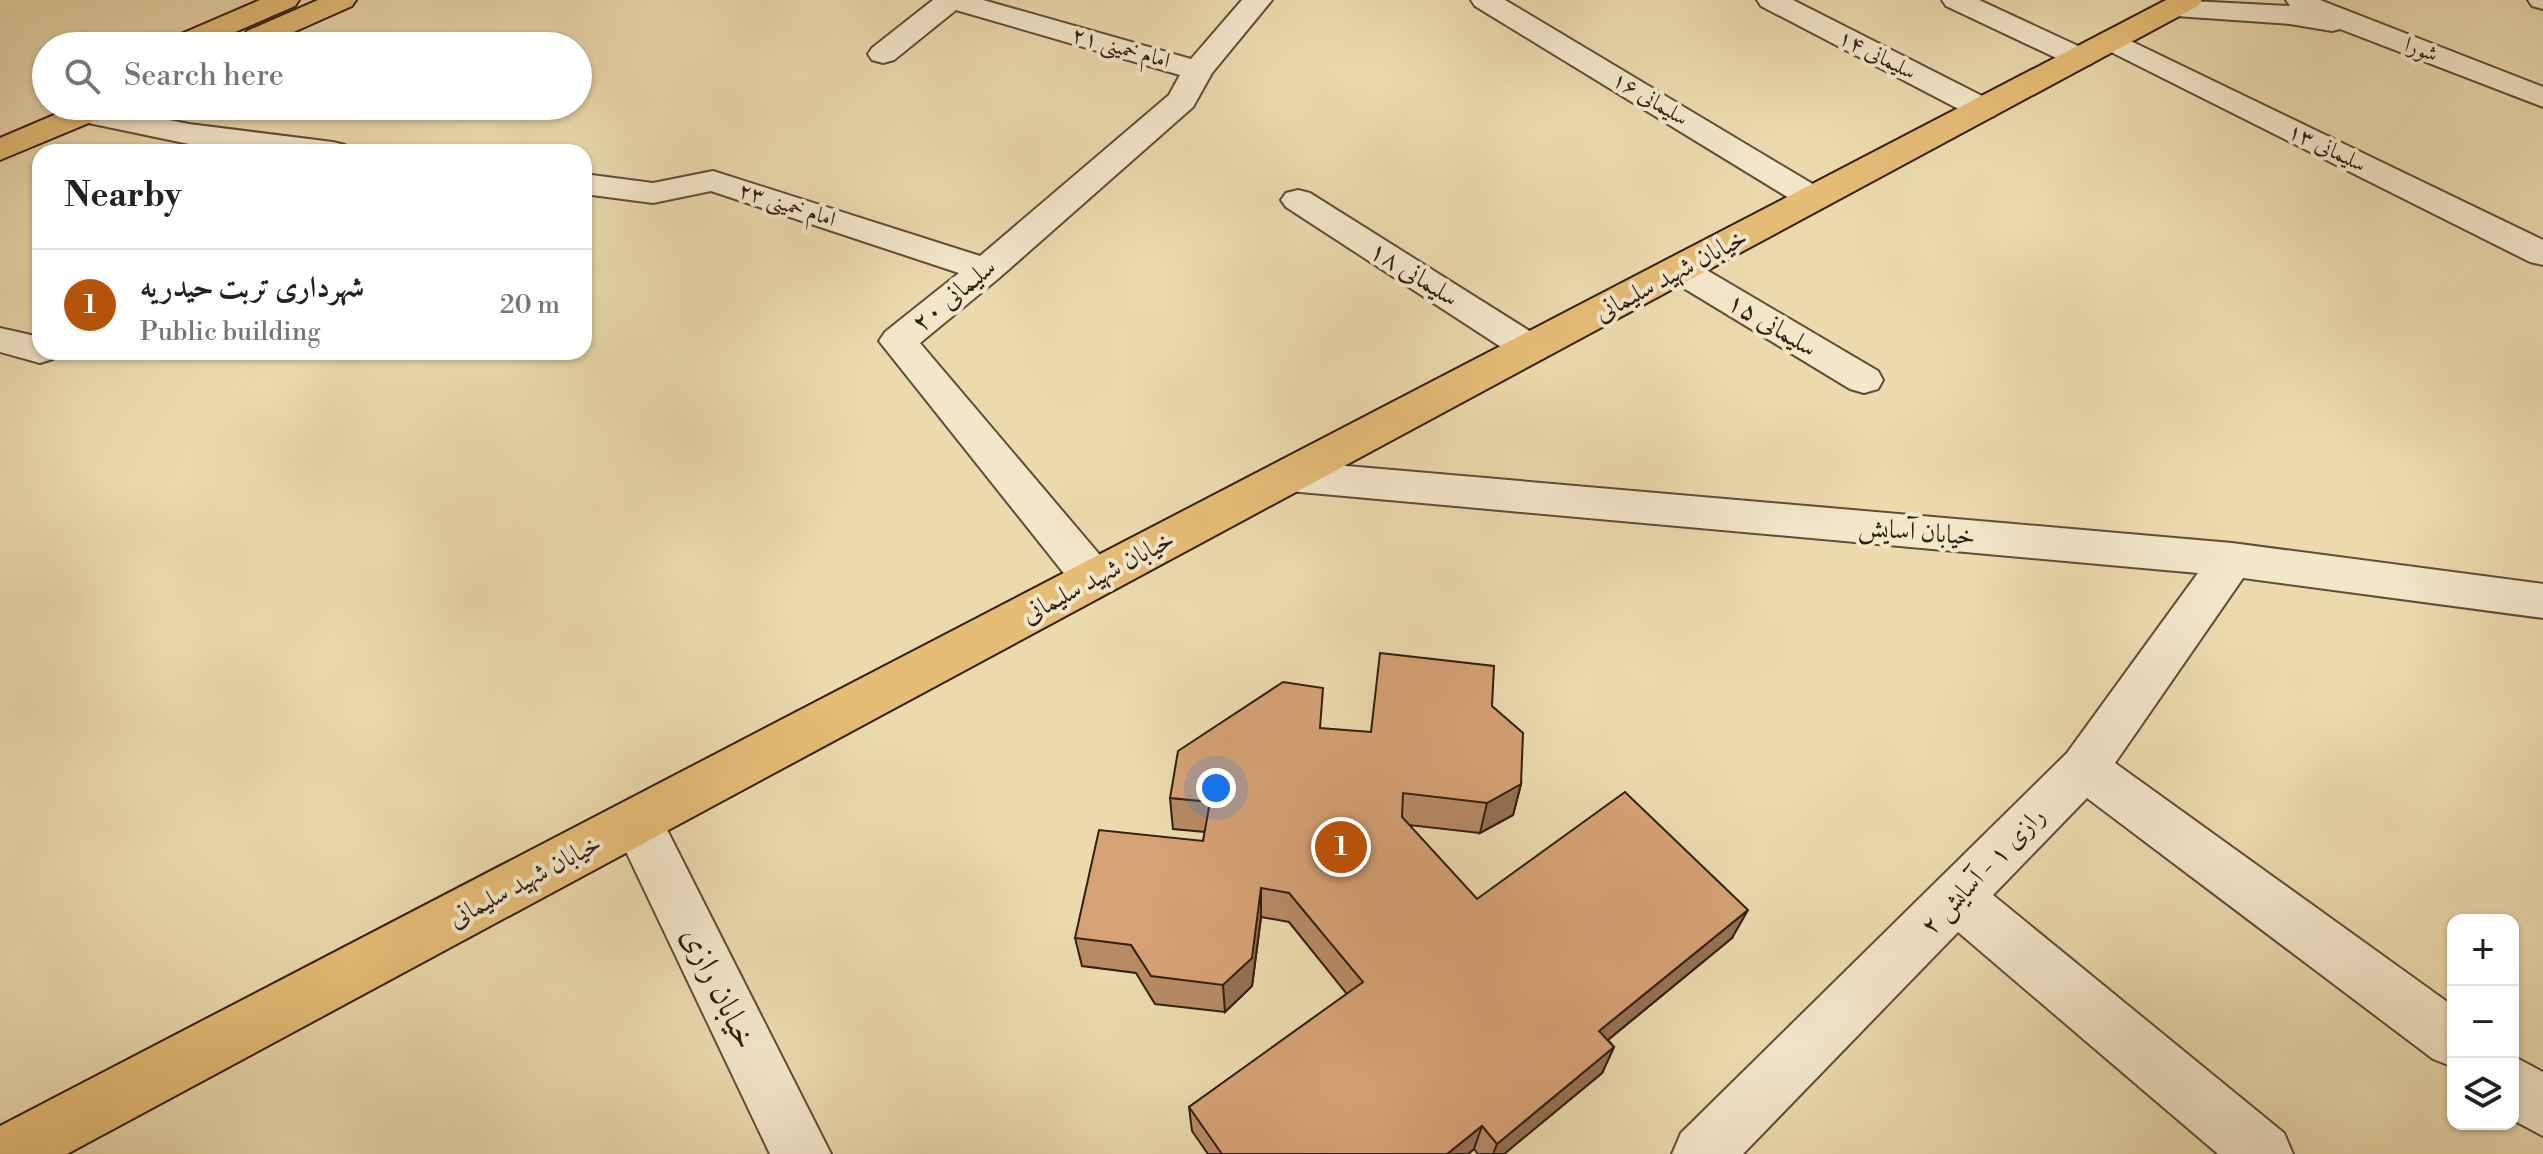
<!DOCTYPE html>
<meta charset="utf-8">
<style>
:root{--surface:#fff;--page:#f2f2f2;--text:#202124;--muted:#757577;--line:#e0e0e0;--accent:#b45309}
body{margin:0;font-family:"Libre Bodoni",Amiri,serif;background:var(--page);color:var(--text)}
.controls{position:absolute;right:24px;bottom:24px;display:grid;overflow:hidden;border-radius:16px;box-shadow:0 2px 6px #0004}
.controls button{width:72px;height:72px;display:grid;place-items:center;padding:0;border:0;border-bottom:2px solid var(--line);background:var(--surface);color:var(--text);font:40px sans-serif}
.you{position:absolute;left:1216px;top:788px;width:28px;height:28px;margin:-20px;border:6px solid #fff;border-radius:50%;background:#1a73e8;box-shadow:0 0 0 12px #1a73e833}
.badge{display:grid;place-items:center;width:52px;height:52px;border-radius:50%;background:var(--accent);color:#fff;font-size:26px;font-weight:700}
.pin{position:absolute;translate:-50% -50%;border:4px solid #fff;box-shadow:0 2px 8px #0006}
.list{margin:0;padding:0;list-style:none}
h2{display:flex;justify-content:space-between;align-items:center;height:104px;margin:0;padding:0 32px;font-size:34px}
h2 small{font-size:26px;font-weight:400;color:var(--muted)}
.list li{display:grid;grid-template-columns:52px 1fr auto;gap:24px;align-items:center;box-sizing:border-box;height:112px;padding:0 32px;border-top:2px solid var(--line)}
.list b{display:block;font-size:30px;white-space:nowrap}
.list p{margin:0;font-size:26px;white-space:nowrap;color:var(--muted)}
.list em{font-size:26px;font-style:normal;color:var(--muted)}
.icon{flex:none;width:44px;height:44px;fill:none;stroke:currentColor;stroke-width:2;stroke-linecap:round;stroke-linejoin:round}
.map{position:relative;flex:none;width:2543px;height:1154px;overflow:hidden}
.search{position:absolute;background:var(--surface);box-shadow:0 2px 6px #0004;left:32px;top:32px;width:560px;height:88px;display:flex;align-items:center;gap:20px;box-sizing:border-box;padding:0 28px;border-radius:44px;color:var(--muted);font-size:30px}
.panel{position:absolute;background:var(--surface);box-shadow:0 2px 6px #0004;left:32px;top:144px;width:560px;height:216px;border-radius:24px}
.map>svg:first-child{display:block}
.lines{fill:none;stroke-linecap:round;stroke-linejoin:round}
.minor-casing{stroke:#604c38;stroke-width:4}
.major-casing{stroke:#311d11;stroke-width:4}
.minor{fill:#f3e7ca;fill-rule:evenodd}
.major{fill:#e6bd77;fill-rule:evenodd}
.wall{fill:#b88b65;stroke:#311d11;stroke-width:2}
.shaded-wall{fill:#967153;stroke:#311d11;stroke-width:2}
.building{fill:#d6a276;stroke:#311d11;stroke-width:2}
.labels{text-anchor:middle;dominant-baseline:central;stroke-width:8;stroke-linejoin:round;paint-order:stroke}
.far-street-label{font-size:22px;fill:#311d11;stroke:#f3e7ca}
.street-label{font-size:26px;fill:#311d11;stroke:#f3e7ca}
.near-street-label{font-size:32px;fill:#311d11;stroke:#f3e7ca}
</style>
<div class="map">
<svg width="2543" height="1154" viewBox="0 0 2543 1154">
<rect width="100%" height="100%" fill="#ecdaae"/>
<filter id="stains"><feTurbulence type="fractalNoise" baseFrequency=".0025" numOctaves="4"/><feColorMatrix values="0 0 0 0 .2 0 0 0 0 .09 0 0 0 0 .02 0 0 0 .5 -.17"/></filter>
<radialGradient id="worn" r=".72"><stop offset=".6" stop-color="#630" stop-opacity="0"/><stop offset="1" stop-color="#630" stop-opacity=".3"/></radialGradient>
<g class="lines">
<defs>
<g id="minor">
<polygon points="933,0 983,0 1191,59 1242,0 1272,0 1212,73 1193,107 999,278 920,343 1110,567 1116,579 1110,591 1094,596 1078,591 879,341 885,332 959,273 711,191 653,203 584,194 584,174 653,183 713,171 980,256 1169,95 1180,75 956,10 894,60 883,63 872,60 868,54 872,48"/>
<polygon points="1471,0 1505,0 1826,192 1831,199 1826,206 1814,209 1802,206 1475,6"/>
<polygon points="1757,0 1793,0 1994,102 1999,109 1994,116 1983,119 1972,116 1761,6"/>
<polygon points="1942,0 1979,0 2091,52 2095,58 2091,64 2080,67 2069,64 1946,6"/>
<polygon points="2171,0 2290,6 2286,0 2320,0 2543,87 2543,107 2340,29 2332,31 2290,24 2161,15 2156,9 2161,3"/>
<polygon points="2528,0 2543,0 2543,9 2532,6"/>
<polygon points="2112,32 2543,240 2543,265 2530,262 2101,47 2097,41 2101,35"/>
<polygon points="75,106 98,106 189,124 333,142 345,145 349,152 255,152 189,144 74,120 69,113"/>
<polygon points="1298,190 1310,193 1544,340 1550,349 1544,358 1531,362 1518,358 1286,207 1281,200 1286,193"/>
<polygon points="1680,259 1693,262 1878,371 1883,380 1878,389 1864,393 1850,389 1667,278 1662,270 1667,262"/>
<polygon points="0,328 40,337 40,352 58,352 53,359 40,363 0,352"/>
<polygon points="1289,461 2232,543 2543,584 2543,618 2243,578 2115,763 2453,1006 2453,1067 2433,1059 2087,798 1993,895 2284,1133 2293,1154 2218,1154 1958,932 1743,1154 1672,1154 1681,1133 2067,753 2198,573 1289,491 1274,487 1268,476 1274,465"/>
<polygon points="637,800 655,806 831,1154 770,1154 612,822 619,806"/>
<polygon points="2513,1056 2543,1072 2543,1136 2513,1120"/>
</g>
<g id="major">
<polygon points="260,0 299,0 295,6 203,46 163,46 167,40"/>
<polygon points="318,0 356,0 352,6 269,43 258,46 247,43 243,37 247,31"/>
<polygon points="2166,0 2202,0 2198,6 67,1154 0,1154 0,1126"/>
<polygon points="75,106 118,106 113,113 0,160 0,138"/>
</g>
</defs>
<use href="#minor" class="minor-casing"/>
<use href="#major" class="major-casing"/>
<use href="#minor" class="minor"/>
<use href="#major" class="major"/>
</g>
<polygon class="wall" points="1492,706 1521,784 1513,815 1480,833 1409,825 1477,899 1732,938 1608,1040 1614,1047 1602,1073 1504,1154 1478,1154 1474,1149 1468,1154 1208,1154 1192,1131 1189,1107 1347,994 1289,922 1261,917 1252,986 1225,1012 1155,1004 1136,973 1082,966 1075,938 1203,841 1205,832 1173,829 1170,798 1371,732"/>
<g class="shaded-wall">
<polygon points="1521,784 1513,815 1480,833 1487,803"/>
<polygon points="1261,888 1261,917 1252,986 1225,1012 1223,985"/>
<polygon points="1748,910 1732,938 1587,1057 1599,1031"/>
<polygon points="1614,1047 1602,1073 1504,1154 1493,1154 1497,1144"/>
<polygon points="1482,1126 1474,1149 1468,1154 1447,1154"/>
</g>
<polygon class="building" points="1380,653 1494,666 1492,706 1523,733 1521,784 1487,803 1403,793 1402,817 1477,899 1625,792 1748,910 1599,1031 1614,1047 1497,1144 1482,1126 1447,1154 1222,1154 1189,1107 1363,982 1289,893 1261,888 1252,958 1223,985 1151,976 1131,945 1075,938 1099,830 1203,841 1210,802 1170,798 1178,751 1283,682 1323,688 1320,728 1371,732"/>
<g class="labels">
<g class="far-street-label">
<text transform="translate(1121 48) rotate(16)">امام خمینی ۲۱</text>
<text transform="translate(2421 50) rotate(21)">شورا</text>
<text transform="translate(1877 55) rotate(27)">سلیمانی ۱۴</text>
<text transform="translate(1650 99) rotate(31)">سلیمانی ۱۶</text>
<text transform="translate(2327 148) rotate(26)">سلیمانی ۱۳</text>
<text transform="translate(787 205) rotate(18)">امام خمینی ۲۳</text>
</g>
<g class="street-label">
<text transform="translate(1414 274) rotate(32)">سلیمانی ۱۸</text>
<text transform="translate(1671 275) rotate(-28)">خیابان شهید سلیمانی</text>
<text transform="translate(954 295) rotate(-39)">سلیمانی ۲۰</text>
<text transform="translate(1772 325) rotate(31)">سلیمانی ۱۵</text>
<text transform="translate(1917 532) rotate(5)">خیابان آسایش</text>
<text transform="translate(1098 577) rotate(-28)">خیابان شهید سلیمانی</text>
<text transform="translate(1983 871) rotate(-46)">رازی ۱ - آسایش ۲</text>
<text transform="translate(525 881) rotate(-28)">خیابان شهید سلیمانی</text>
</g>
<g class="near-street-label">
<text transform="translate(719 988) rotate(64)">خیابان رازی</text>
</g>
</g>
<rect width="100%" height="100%" filter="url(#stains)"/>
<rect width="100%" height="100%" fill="url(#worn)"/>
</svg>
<div class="controls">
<button>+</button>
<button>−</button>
<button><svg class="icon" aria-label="layers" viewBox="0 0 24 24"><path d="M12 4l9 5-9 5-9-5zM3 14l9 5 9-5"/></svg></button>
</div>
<div class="you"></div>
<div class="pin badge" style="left:1341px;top:847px">1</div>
<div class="search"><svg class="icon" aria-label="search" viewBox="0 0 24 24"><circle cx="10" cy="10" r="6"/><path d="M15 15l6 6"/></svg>Search here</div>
<section class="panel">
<h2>Nearby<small></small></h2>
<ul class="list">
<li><span class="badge">1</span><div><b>شهرداری تربت حیدریه</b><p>Public building</p></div><em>20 m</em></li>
</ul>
</section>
</div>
